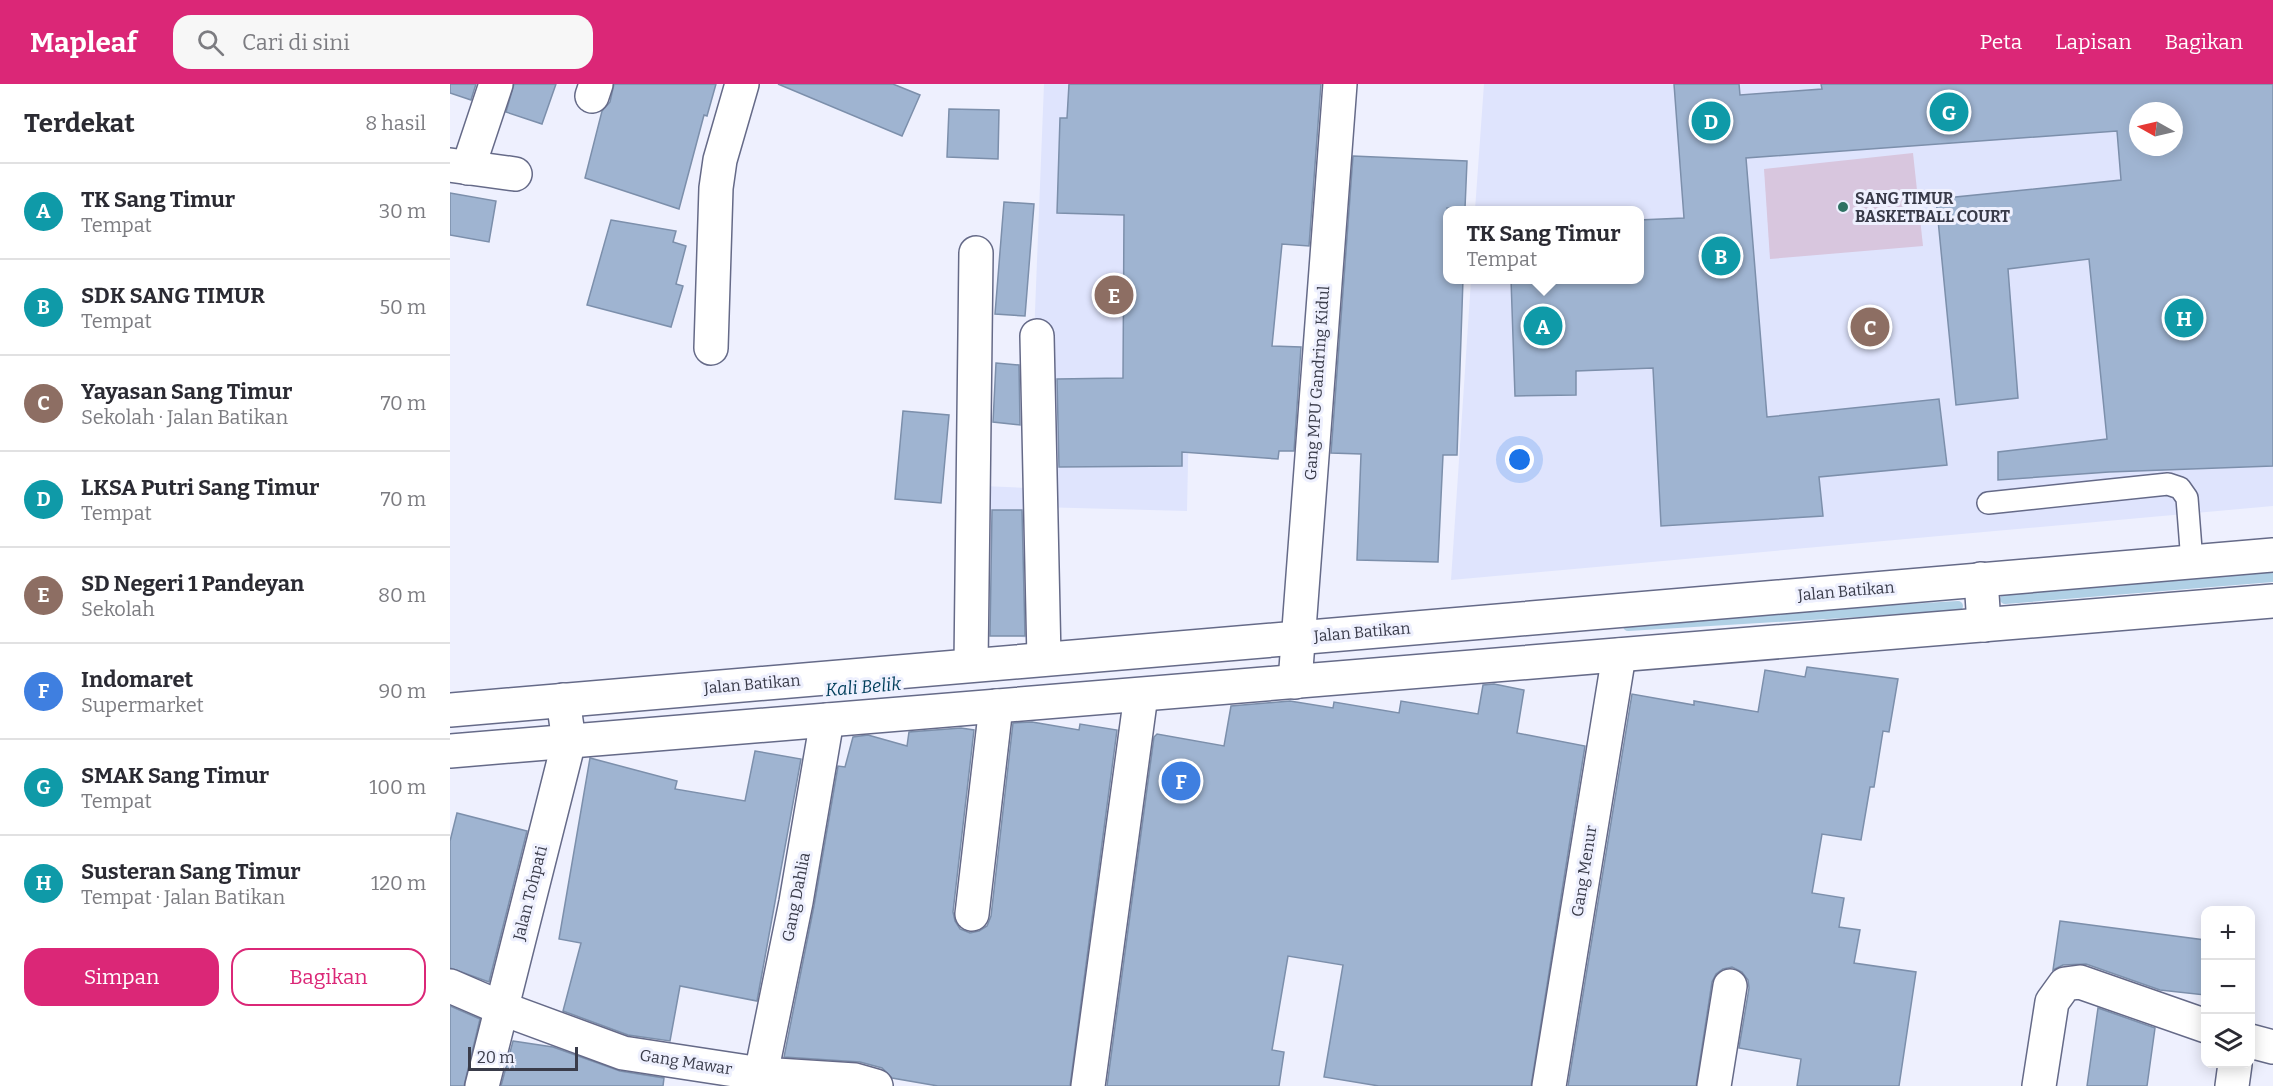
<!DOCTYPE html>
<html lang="id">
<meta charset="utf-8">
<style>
:root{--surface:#fff;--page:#f7f7f7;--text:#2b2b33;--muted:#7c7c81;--line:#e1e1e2;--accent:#db2777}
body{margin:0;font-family:Bitter,serif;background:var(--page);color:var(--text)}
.controls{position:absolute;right:18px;bottom:18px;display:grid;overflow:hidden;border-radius:12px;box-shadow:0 3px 15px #0003}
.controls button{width:54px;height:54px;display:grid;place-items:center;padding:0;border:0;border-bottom:2px solid var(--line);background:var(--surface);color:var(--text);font:30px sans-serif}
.compass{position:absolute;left:1679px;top:18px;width:54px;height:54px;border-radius:50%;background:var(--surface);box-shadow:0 3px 15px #0003;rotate:278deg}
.scale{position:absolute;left:18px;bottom:15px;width:110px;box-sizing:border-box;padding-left:6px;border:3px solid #393b49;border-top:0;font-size:16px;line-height:21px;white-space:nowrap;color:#393b49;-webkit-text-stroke:4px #eef0fe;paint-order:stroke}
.you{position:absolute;left:1070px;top:376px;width:21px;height:21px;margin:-15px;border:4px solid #fff;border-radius:50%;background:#1a73e8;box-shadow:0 0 0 9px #1a73e833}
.badge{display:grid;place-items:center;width:39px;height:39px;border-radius:50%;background:var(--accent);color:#fff;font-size:20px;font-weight:700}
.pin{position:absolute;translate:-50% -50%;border:3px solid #fff;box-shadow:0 2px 6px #0006}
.popup{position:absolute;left:993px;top:122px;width:201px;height:78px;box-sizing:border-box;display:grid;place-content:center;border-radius:12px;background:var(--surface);filter:drop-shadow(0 2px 4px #0005);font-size:20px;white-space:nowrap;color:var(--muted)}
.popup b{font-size:22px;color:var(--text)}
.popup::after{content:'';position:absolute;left:50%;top:100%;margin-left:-12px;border:12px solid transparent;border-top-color:var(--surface)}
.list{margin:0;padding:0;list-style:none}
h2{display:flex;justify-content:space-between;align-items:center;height:78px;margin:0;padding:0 24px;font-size:26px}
h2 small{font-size:20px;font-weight:400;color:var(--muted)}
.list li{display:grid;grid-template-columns:39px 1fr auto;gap:18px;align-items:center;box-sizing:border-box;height:96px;padding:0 24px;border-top:2px solid var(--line)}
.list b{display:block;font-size:22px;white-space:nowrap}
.list p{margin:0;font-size:20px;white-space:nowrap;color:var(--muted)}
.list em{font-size:20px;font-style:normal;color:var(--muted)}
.actions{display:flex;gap:12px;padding:18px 24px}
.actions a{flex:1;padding:14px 0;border:2px solid var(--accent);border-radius:18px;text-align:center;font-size:21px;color:var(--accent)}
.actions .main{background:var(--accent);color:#fff}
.icon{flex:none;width:33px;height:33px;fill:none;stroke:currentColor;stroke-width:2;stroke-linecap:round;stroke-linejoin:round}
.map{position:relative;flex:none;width:1823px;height:1002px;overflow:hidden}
header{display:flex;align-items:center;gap:36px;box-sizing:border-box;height:84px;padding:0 30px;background:var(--accent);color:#fff}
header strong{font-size:28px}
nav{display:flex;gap:33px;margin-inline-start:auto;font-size:21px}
.search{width:420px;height:54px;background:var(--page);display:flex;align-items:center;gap:15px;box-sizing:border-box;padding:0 21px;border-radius:18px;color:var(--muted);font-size:22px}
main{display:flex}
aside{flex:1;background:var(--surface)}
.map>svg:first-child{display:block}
.built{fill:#dfe4fd;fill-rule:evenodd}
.green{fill:#d8c6de}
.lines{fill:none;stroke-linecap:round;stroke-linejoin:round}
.stream{stroke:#b0d0e5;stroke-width:10}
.building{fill:#9fb4d1;stroke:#7c8fab;stroke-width:1.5;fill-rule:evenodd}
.service-casing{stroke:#656a88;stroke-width:24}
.minor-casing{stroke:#656a88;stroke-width:36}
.tertiary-casing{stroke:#656a88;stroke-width:36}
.secondary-casing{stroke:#656a88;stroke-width:36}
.service{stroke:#fff;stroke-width:21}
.minor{stroke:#fff;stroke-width:33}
.tertiary{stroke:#fff;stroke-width:33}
.secondary{stroke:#fff;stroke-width:33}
.poi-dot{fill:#2e7162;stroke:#eef0fe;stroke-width:2}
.labels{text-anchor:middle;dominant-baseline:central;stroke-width:6;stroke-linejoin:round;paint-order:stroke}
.poi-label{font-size:16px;font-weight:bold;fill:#393b49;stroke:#eef0fe;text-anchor:start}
.street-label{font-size:16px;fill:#393b49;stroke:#eef0fe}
.water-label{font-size:18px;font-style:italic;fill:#003e5b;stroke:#eef0fe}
</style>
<header>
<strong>Mapleaf</strong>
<div class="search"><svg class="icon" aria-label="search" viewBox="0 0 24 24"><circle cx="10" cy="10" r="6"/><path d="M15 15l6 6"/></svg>Cari di sini</div>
<nav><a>Peta</a><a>Lapisan</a><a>Bagikan</a></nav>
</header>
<main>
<aside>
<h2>Terdekat<small>8 hasil</small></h2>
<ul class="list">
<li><span class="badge" style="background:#0f9aa8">A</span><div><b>TK Sang Timur</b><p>Tempat</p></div><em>30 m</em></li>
<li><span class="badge" style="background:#0f9aa8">B</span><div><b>SDK SANG TIMUR</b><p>Tempat</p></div><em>50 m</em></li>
<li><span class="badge" style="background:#8d6e63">C</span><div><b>Yayasan Sang Timur</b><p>Sekolah · Jalan Batikan</p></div><em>70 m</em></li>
<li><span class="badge" style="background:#0f9aa8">D</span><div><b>LKSA Putri Sang Timur</b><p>Tempat</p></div><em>70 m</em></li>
<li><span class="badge" style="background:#8d6e63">E</span><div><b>SD Negeri 1 Pandeyan</b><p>Sekolah</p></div><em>80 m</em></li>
<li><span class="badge" style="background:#3f7fe0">F</span><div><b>Indomaret</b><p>Supermarket</p></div><em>90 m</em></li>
<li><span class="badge" style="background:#0f9aa8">G</span><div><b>SMAK Sang Timur</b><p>Tempat</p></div><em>100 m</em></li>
<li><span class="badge" style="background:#0f9aa8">H</span><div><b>Susteran Sang Timur</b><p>Tempat · Jalan Batikan</p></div><em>120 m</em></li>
</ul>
<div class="actions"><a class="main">Simpan</a><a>Bagikan</a></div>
</aside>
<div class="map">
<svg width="1823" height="1002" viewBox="0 0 1823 1002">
<rect width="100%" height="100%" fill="#eef0fe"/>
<g class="built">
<polygon points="594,0 746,0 737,427 588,423 577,555 540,541 533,402 578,404"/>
<path d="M1034 0H1823V422L1001 496 1021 196H1189V127L1025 126ZM1688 27H1724V63H1688Z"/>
</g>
<polygon class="green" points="1463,69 1473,162 1320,175 1314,85"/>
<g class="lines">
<g class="stream">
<polyline points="1555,515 1823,493"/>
<polyline points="1178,542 1508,522"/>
</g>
</g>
<g class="building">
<polygon points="0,0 26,0 21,16 0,9"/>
<polygon points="64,0 106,0 92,40 56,28"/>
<polygon points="164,0 266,0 257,32 254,31 229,125 135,94 152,27 160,18"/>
<polygon points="328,0 443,0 470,11 452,52"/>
<polygon points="619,0 871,0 859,162 832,160 822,262 851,263 844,367 829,367 828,375 732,368 732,382 609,383 607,295 673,294 674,131 607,129 610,34 617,34"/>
<path d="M1224 0H1289L1290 11 1372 5 1371 0H1823V382L1659 388 1548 396V368L1657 355 1639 175 1558 185 1568 314 1506 321 1486 115 1671 96 1667 47 1296 74 1317 333 1489 315 1497 381 1369 393 1373 432 1211 442 1203 284 1126 287V311L1065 312 1061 195H1189V136L1234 134ZM1688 27H1724V63H1688Z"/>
<polygon points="499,25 549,26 548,75 497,73"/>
<polygon points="903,72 1017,77 1015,124 997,124 997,195 1013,195 1007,371 993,371 988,478 907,476 911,370 881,369"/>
<polygon points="0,109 46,117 39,158 0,151"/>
<polygon points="554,118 584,120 575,232 545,230"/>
<polygon points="161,136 226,147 223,158 236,162 226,200 233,202 221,243 137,221"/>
<polygon points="546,279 569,281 570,341 543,338"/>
<polygon points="453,327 499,331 491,419 445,415"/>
<polygon points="542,426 572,426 575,552 540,552"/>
<polygon points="1357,583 1448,595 1439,648 1433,647 1424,703 1420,703 1411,756 1372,750 1362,809 1394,814 1389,843 1410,846 1404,879 1466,888 1449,1002 1347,1002 1351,975 1289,964 1299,904 1298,896 1292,888 1282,883 1273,885 1266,890 1262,898 1246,1002 1118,1002 1182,610 1244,621 1244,617 1308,628 1315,586 1355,593"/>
<polygon points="1044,600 1074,606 1067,649 1135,662 1081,1002 929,1002 874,993 893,881 838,872 822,966 834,968 829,1002 657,1002 704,653 707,650 774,662 781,622 840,617 883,624 884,618 949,629 951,617 1028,630 1033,601"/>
<polygon points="582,638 629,646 630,640 667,646 620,1002 488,1002 442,994 432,984 410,978 334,973 364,822 388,682 395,683 403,653 418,651 457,662 459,648 511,644 524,646 503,828 505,837 510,845 520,849 529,847 537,842 541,832 563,639"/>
<polygon points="305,667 351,675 307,917 230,902 220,957 178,951 113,927 131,859 109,855 140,674 227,697 225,705 295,717"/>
<polygon points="7,729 77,747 39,898 0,884 0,757"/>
<polygon points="1610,837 1755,856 1755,911 1710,906 1636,880 1613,881 1603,886"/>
<polygon points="0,922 30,935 14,1002 0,1002"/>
<polygon points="1648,924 1705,944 1697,1002 1637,1002"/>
<polygon points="63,957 103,963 170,987 214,994 213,1002 51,1002"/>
</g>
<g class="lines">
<defs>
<polyline id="service" points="1538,419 1718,400 1730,404 1737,414 1742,478"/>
<g id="minor">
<polyline points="142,12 146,0"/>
<polyline points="0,81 65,90"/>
<polyline points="18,84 46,0"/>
<polyline points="587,252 594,575"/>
<polyline points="261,264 266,104 270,76 292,0"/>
<polyline points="521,581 526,169"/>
<polyline points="845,598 890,0"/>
<polyline points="522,830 546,622"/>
<polyline points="0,902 51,924 173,969 311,990 405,996 426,1002"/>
<polyline points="1800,957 1823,963"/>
<polyline points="311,990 346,818 377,636"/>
<polyline points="32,1002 119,657 113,616"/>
<polyline points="638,1002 691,611"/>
<polyline points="1099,1002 1169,571"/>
<polyline points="1264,1002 1280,902"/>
<polyline points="1589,1002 1602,918 1615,900 1630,898 1756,942"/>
<polyline points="1782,1002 1785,980"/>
</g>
<polyline id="tertiary" points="1531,495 1534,541"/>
<g id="secondary">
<polyline points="0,626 1823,471"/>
<polyline points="0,667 1823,517"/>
</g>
</defs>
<use href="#service" class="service-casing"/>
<use href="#minor" class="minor-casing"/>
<use href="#tertiary" class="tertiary-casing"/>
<use href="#secondary" class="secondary-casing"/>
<use href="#service" class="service"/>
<use href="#minor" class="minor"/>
<use href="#tertiary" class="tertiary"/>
<use href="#secondary" class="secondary"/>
</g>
<circle class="poi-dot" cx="1393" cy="123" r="6"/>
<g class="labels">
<g class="poi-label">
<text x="1405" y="114">SANG TIMUR<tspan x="1405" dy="18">BASKETBALL COURT</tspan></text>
</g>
<g class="street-label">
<text transform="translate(867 299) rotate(-86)">Gang MPU Gandring Kidul</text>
<text transform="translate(1396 507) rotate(-5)">Jalan Batikan</text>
<text transform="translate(912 548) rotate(-5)">Jalan Batikan</text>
<text transform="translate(302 600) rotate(-5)">Jalan Batikan</text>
<text transform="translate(1134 787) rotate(-81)">Gang Menur</text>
<text transform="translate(80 809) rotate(-76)">Jalan Tohpati</text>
<text transform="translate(346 813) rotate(-79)">Gang Dahlia</text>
<text transform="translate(236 978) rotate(9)">Gang Mawar</text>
</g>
<g class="water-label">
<text transform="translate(413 603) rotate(-5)">Kali Belik</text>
</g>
</g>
</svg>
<div class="controls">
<button>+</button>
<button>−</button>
<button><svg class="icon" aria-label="layers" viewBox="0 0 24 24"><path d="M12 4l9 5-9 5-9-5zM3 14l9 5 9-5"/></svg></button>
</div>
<svg class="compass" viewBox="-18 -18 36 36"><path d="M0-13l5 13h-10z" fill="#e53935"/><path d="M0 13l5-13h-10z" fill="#7c7c81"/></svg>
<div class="scale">20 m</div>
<div class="you"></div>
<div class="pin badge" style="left:1093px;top:242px;background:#0f9aa8">A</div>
<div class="popup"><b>TK Sang Timur</b>Tempat</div>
<div class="pin badge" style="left:1271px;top:172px;background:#0f9aa8">B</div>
<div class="pin badge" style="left:1420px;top:243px;background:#8d6e63">C</div>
<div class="pin badge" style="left:1261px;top:37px;background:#0f9aa8">D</div>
<div class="pin badge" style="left:664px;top:211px;background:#8d6e63">E</div>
<div class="pin badge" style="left:731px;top:697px;background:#3f7fe0">F</div>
<div class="pin badge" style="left:1499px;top:28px;background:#0f9aa8">G</div>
<div class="pin badge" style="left:1734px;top:234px;background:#0f9aa8">H</div>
</div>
</main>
